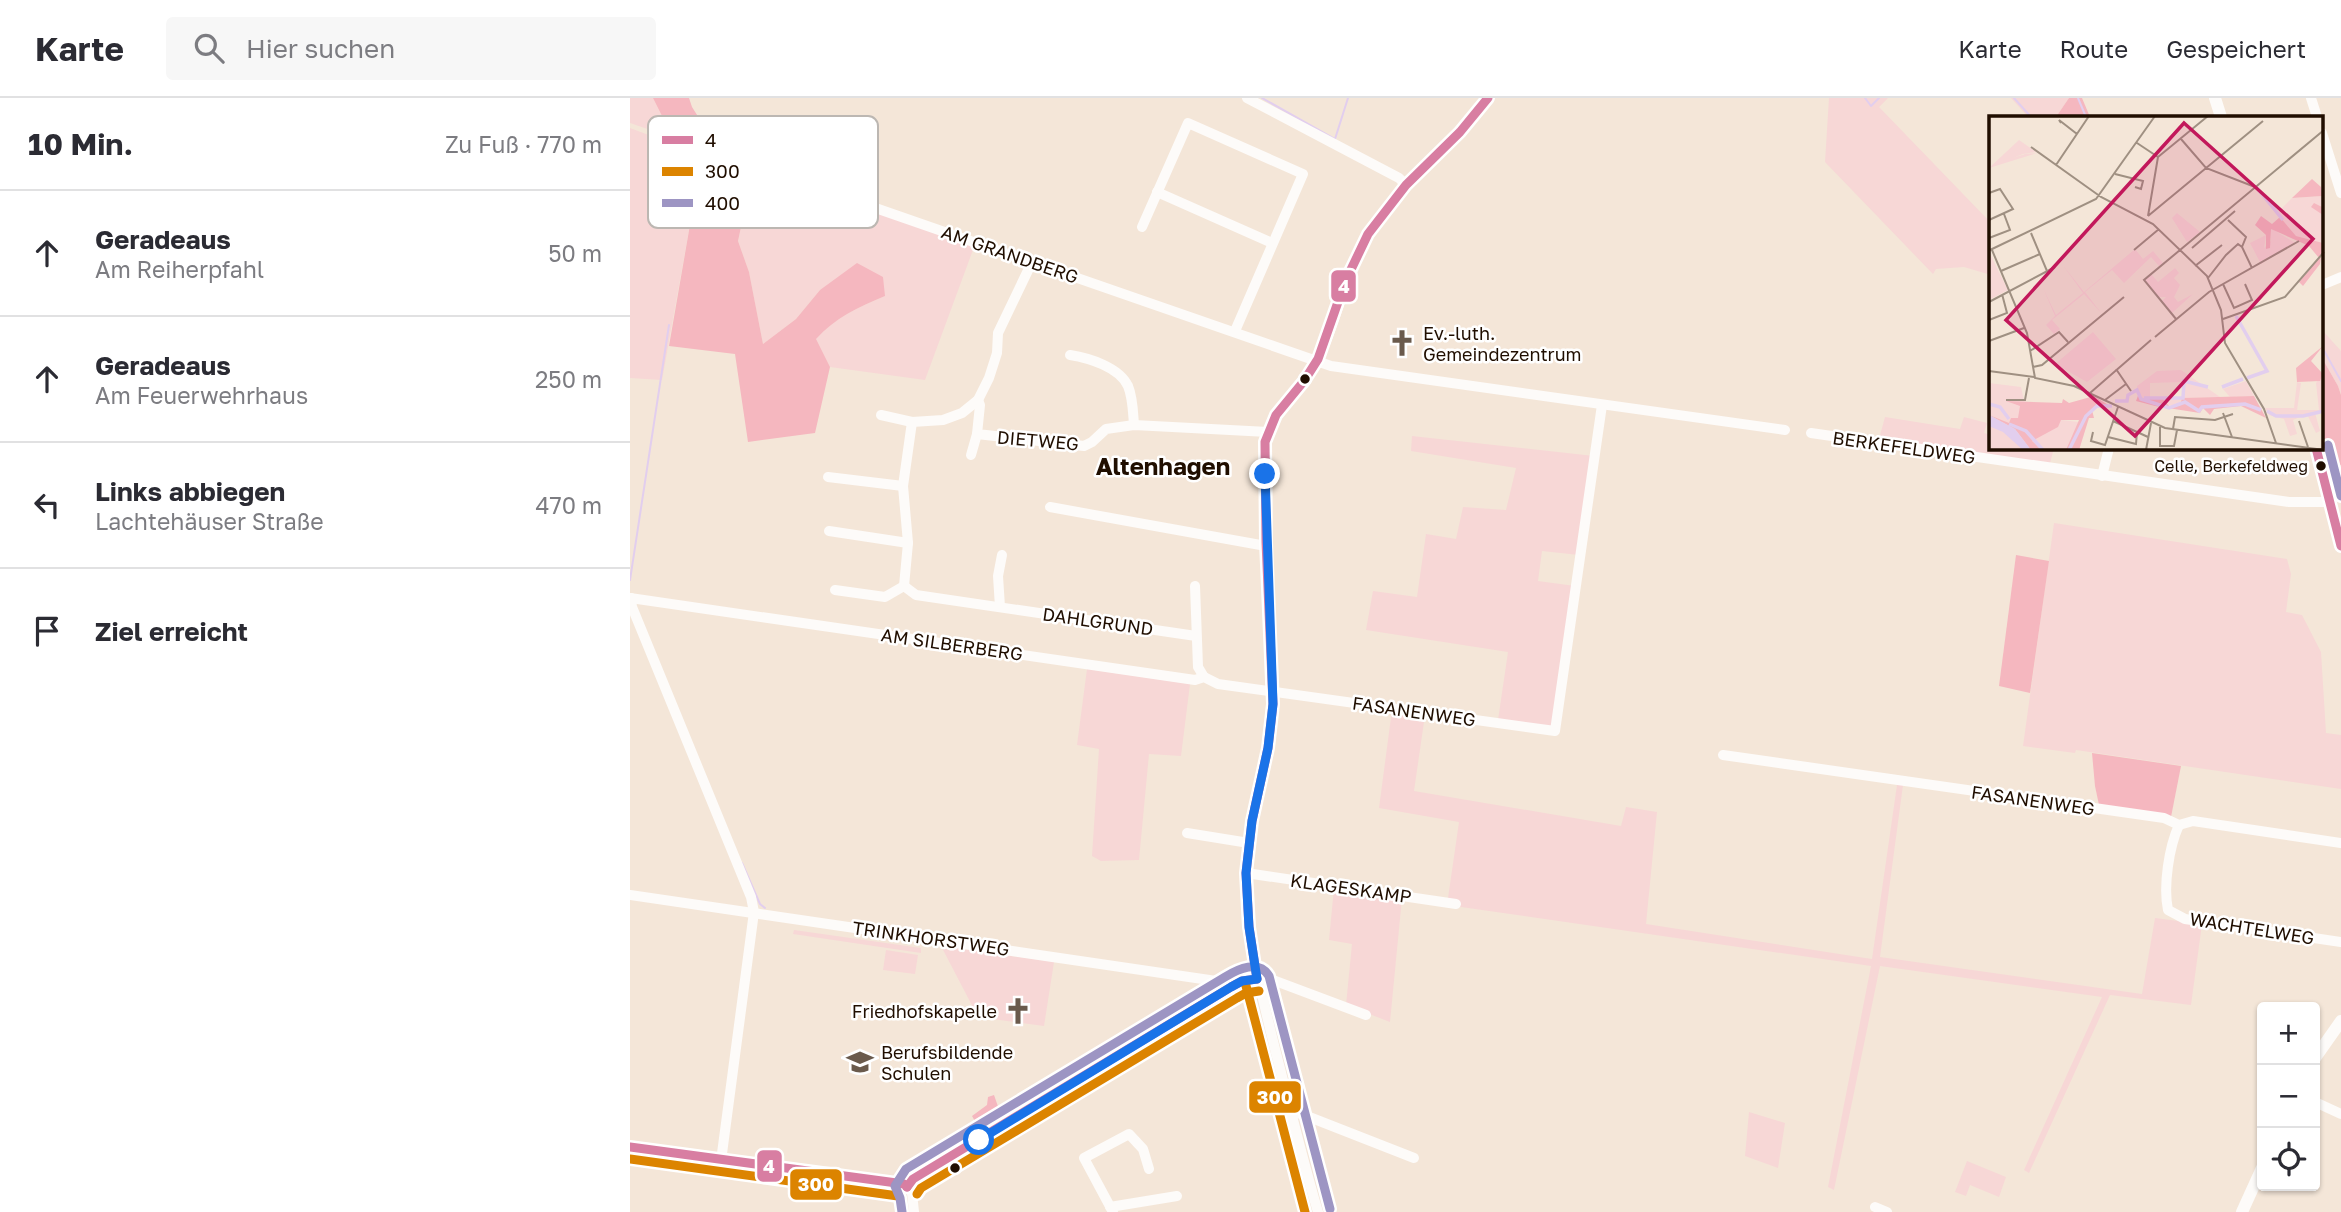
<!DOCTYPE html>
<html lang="de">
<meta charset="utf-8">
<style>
:root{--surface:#fff;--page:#f7f7f7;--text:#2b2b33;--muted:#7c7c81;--line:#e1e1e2}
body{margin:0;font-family:"Golos Text",sans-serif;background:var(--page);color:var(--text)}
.controls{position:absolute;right:21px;bottom:21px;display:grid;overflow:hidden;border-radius:7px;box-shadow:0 2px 5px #0004}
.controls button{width:63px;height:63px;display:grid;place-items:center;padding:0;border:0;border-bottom:2px solid var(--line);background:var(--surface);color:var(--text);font:35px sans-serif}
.stop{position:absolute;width:21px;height:21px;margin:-16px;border:5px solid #1a73e8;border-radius:50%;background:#fff}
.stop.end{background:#1a73e8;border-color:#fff;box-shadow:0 2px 7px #0008}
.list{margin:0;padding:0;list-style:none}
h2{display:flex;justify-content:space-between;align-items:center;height:91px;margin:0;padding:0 28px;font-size:30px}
h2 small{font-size:23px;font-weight:400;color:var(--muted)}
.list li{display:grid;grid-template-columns:46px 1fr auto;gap:21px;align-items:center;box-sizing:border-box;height:126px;padding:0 28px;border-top:2px solid var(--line)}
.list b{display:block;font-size:26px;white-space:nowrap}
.list p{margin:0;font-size:23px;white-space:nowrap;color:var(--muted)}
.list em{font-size:23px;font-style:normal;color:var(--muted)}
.icon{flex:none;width:38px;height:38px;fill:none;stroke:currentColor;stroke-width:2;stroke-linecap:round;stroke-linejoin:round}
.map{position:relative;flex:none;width:1711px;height:1114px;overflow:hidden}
header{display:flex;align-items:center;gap:42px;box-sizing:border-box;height:98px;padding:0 35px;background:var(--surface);border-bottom:2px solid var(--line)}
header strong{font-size:33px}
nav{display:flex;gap:38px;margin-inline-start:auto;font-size:24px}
.search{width:490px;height:63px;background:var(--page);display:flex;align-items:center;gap:18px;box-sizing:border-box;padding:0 24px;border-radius:7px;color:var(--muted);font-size:26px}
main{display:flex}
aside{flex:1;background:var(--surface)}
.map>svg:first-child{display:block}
.green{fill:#f7d7d6}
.forest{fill:#f5b7bf}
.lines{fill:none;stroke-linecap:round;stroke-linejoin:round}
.stream{stroke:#e2ceee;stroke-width:2}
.minor{stroke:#fdfbf9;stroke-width:10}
.major{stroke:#fdfbf9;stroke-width:12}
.bus-1-casing{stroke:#fff;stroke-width:14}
.bus-2-casing{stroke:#fff;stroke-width:14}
.bus-3-casing{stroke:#fff;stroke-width:14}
.bus-1{stroke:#d87ea2;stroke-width:9}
.bus-2{stroke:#dc8400;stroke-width:9}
.bus-3{stroke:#9d95c3;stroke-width:9}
.route{stroke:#1a73e8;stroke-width:9}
.bus-dot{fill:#200e00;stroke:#fff;stroke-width:2.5}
.labels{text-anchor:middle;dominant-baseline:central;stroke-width:5;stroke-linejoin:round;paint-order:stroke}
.bus-label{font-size:16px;fill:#200e00;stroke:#fff;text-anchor:end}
.street-label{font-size:18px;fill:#200e00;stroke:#fff}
.poi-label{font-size:18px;fill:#200e00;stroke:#fff;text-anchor:start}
.district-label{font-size:24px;font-weight:bold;fill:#200e00;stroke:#fff}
.inset-river{fill:none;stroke:#e2ceee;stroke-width:3.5}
.inset-road{fill:none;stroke:#9f9082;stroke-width:2}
.view{fill:#c2185b;fill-opacity:0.15;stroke:#c2185b;stroke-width:3.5}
.inset-edge{fill:none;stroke:#200e00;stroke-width:3.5}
.key{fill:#fff;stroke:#bcb7b2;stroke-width:2}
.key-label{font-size:19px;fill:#200e00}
.line-badge{stroke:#fff;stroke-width:2.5}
.badge-label{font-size:19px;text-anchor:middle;font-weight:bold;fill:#fff}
</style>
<header>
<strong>Karte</strong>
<div class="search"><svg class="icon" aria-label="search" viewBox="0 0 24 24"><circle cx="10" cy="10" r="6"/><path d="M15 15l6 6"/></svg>Hier suchen</div>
<nav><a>Karte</a><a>Route</a><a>Gespeichert</a></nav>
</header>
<main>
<aside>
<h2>10 Min.<small>Zu Fuß · 770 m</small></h2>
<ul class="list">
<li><svg class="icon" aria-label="ahead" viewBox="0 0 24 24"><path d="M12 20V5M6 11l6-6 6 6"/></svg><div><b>Geradeaus</b><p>Am Reiherpfahl</p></div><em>50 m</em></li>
<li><svg class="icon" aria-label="ahead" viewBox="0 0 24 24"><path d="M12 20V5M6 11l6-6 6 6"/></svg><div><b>Geradeaus</b><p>Am Feuerwehrhaus</p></div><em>250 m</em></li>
<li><svg class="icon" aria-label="left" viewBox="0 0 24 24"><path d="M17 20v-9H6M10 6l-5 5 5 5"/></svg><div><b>Links abbiegen</b><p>Lachtehäuser Straße</p></div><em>470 m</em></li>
<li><svg class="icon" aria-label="arrive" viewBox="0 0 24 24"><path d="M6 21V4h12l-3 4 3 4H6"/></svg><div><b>Ziel erreicht</b></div></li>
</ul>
</aside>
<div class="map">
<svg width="1711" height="1114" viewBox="0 0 1711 1114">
<rect width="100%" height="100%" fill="#f4e6d8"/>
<g class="green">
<polygon points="0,0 23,0 37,28 35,37 0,25"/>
<polygon points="1199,0 1258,0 1249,9 1361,125 1361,177 1334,169 1306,171 1303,176 1195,64"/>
<polygon points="1381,0 1439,0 1426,19 1398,19"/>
<polygon points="0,30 32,42 45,52 50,59 59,93 61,121 32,282 0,280"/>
<path d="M101 68 347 141 295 282 200 269 185 241C205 220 228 209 255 198L190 192 166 221 133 246 119 174 108 143 111 129Z"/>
<polygon points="1692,232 1711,253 1711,297 1708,288 1692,260"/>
<polygon points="1255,319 1330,331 1334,319 1357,325 1354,335 1361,337 1361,350 1424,350 1419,369 1249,341"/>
<polygon points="782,338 964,358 949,457 912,453 908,483 945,488 922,630 868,622 878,554 736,532 743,493 787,499 796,436 826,441 833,409 876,412 886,370 781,353"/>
<polygon points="1424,425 1657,461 1661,476 1656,514 1672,517 1691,554 1696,635 1711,637 1711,691 1446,652 1445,655 1393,648"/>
<polygon points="457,571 560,586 551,658 519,656 509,762 471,763 462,758 469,651 447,647"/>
<polygon points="762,612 795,617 784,693 991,728 996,709 1027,714 1016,826 1242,861 1267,687 1273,687 1250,859 1512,896 1525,820 1572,826 1561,907 1480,897 1399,1075 1394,1072 1472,899 1250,868 1204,1092 1198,1089 1241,868 817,807 829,724 749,710"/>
<polygon points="704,790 772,800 760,924 716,907 722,846 699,842"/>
<polygon points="164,832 291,850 291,855 163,836"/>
<polygon points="311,848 424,864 414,928 348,919"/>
<polygon points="256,852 288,857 285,876 253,872"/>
<polygon points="1119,1014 1155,1025 1148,1070 1115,1058"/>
<polygon points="1337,1063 1376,1079 1369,1099 1340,1087 1336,1098 1325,1094"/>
</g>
<g class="forest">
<path d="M23 0H59L62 9 79 36 76 53 101 68 111 129 108 143 119 174 133 246 166 221 190 192 227 165 253 179 255 198C228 209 205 220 186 241L200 269 185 335 118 344 105 256 39 248 61 121 59 93 50 60 32 42 37 28Z"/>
<polygon points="1439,0 1452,0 1460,19 1426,19"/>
<polygon points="1692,260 1708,288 1711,297 1711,367 1697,371 1692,350"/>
<polygon points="1386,457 1419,463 1400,595 1369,588"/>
<polygon points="1462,655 1551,668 1541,719 1469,707 1465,688"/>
<polygon points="364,997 372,1020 350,1032 342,1018 357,1007 358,999"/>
</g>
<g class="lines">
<g class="stream">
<polyline points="632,0 705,41 718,0"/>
<polyline points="1235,0 1241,8 1249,0"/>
<polyline points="1384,0 1401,19"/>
<polyline points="1448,0 1456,19"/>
<polyline points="1692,249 1711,283"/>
<polyline points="0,482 39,227"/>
<polyline points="112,765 130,806 135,810"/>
</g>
<g class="minor">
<polyline points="617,0 769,80 776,87"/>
<polyline points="1681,0 1687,19"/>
<polyline points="1692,35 1711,95"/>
<polyline points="72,57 91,57 110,63 701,268 1155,332"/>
<polyline points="55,60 65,58"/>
<polyline points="527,94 642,145"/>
<polyline points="512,129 558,25 673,76 605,233"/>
<polyline points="1692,187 1711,179"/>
<path d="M440 257C459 260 489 269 498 288 503 300 503 315 504 327"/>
<polyline points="348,302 350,307 347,336 454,348 462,344 476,331 504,327 638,334"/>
<polyline points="251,317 282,324"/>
<polyline points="1181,335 1659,404 1699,404"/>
<polyline points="341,357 347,336"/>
<polyline points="1472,378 1479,350"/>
<polyline points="198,379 273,388"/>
<polyline points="420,409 636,448"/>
<polyline points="199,433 278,445"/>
<polyline points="274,488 278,445 273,388 282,324 313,322 332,315 348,302 359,280 367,255 368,235 402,164"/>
<polyline points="274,488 286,497 566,538"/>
<polyline points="565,488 568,569 574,579"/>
<polyline points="205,492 255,499 274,488"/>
<polyline points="0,500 565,582 574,579 588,586 925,633 972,307"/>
<polyline points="1,500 2,509 121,799 124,814 91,1063"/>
<polyline points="370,509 368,478 372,457"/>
<polyline points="1093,657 1534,720 1549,727 1563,723 1711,745"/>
<path d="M1549 727C1539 749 1533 788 1538 812L1555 821 1711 844"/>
<polyline points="557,735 619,745"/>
<polyline points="616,775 826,806"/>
<polyline points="0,797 593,884 601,889"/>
<polyline points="1685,1004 1711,1016"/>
<polyline points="662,1017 669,1015 784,1060"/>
<polyline points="0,1049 274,1086 277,1089"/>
<polyline points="277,1089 283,1081 612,883 640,881 736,917"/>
<polyline points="277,1089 282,1095 284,1114"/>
<polyline points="480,1109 547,1098"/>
<polyline points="1245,1109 1257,1114"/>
<polyline points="483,1114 454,1060 499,1036 513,1051 519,1071"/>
<path d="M688 1114C672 1060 659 1005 645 951 631 893 615 834 616 774 617 711 645 653 643 590 641 529 637 469 635 409 635 384 631 356 639 332 649 305 674 288 687 263 709 222 713 175 739 135 772 84 824 50 858 0"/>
</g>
<g class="major">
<polyline points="1585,0 1591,19"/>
<polyline points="1686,350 1711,448"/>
<polyline points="1685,960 1711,923"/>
<polyline points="1612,1114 1632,1070"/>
</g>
<defs>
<g id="bus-1">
<polyline points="1686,350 1711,448"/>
<polyline points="627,881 619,829 616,775 622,723 638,650 643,606 636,444 635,344 646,317 674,283 688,261 715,184 738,136 776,87 830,34 858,0"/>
<polyline points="0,1049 274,1086 277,1089"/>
<polyline points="277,1089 283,1081 601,889 612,883 627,881"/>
</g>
<g id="bus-2">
<polyline points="615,884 675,1114"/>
<polyline points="0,1061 268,1098"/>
<polyline points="287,1096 291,1090 607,900 616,895 629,893"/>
</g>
<g id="bus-3">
<polyline points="1698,347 1711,398"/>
<path d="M272 1114 270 1100 265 1088 276 1071 595 879C608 871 629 861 639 878L700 1111"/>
</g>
</defs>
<use href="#bus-1" class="bus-1-casing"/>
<use href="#bus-2" class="bus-2-casing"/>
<use href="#bus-3" class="bus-3-casing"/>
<use href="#bus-1" class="bus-1"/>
<use href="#bus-2" class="bus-2"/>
<use href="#bus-3" class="bus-3"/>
</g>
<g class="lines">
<polyline class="route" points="349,1042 601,889 612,883 627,881 619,829 616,775 622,723 638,650 643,606 635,376"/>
</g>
<defs>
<symbol id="church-bare" viewBox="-9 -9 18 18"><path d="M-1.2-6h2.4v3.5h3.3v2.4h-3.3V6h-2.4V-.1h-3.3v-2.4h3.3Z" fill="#6a5a4c" stroke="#fff" stroke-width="2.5" paint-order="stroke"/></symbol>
<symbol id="school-bare" viewBox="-9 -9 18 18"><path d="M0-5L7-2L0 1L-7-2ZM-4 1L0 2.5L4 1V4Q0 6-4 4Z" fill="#6a5a4c" stroke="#fff" stroke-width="2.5" paint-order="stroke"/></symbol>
</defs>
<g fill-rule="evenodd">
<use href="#church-bare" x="753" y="226" width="38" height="38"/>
<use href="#church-bare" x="369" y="894" width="38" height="38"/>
<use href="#school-bare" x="211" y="945" width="38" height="38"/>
</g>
<g class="bus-dot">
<circle cx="675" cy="281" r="6"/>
<circle cx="1691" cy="368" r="6"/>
<circle cx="325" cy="1070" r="6"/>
</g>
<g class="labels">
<g class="bus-label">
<text x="1678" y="368">Celle, Berkefeldweg</text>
</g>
<g class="street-label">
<text transform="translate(380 156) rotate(19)">AM GRANDBERG</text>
<text transform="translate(408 342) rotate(5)">DIETWEG</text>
<text transform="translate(1274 349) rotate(8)">BERKEFELDWEG</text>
<text transform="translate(468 523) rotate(8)">DAHLGRUND</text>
<text transform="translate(322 546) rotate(8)">AM SILBERBERG</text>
<text transform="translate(784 613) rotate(8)">FASANENWEG</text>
<text transform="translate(1403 702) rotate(8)">FASANENWEG</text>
<text transform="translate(721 790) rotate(8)">KLAGESKAMP</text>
<text transform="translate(1622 830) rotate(9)">WACHTELWEG</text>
<text transform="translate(301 840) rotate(8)">TRINKHORSTWEG</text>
</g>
<g class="poi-label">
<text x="793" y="235">Ev.-luth.<tspan x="793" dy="21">Gemeindezentrum</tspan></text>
<text x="367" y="913" text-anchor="end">Friedhofskapelle</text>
<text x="251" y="954">Berufsbildende<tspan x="251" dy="21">Schulen</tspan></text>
</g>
<g class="district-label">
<text x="533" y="367">Altenhagen</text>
</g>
</g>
<g transform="translate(1359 18)">
<rect width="334" height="334" fill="#f4e6d8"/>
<path d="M30 24 47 36 34 38 24 42 36 38 48 37 0 52ZM333 80 334 127 307 120 288 97 303 82ZM188 97 211 116 198 126 183 102ZM282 112 306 127 272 148 261 127 277 119 275 132 282 125ZM146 133 154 143 164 135 174 147 170 150 162 141 135 167 123 154 96 176 113 198 95 178 63 204 71 213 65 218 57 209 66 200 54 172 67 199 94 177 73 148 95 176ZM0 136 19 174 0 184ZM186 152 190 157 185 162 191 169 185 181 189 186 204 178 183 197 173 185 177 181H169L155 164 162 158 169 166ZM104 216 127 243 98 266 75 253 71 255 65 249ZM192 254 231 281 194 282 191 290 174 289 173 282H193V266L161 267V281L151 282 148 270 168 255ZM333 259 334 295 326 297 331 315 327 317 318 298 304 304 308 318 301 320 295 303 280 299 276 292H305L308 266 312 267 308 294H330L327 267ZM257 265 265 280 241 281 234 273ZM0 267 32 271 35 285 72 304 98 307 90 334H1Z" fill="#f7d7d6"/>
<path d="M323 63 332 71 334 82V99L322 91 325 87 333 91V80L303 82ZM272 100 283 108 291 101 307 120 334 127 331 148 314 170 310 166 330 142 320 130 282 113 281 132 277 133V119L266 109ZM334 230 322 245 334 258 331 265 308 266 307 252ZM150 277 152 282H173L180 290H191L193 282 265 280 277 302 252 290 225 293 221 299 214 292 211 297 166 290 147 285ZM105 280 121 290 109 289 103 294 105 302H100L90 334H77L90 304H72L69 311 43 325 53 334H42L26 313 0 299 20 307 22 302H29L31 290 17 285 73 287 74 283 80 287Z" fill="#f5b7bf"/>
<path d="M0 299 26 313 42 334H34L14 316 0 310Z" fill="#e2ceee"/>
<path class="inset-river" d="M268 72 294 104M247 200 278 255 258 262M233 271 254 263M155 282H194L195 265 219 271M126 285H138L139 279 148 274 152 283 180 292 196 286 210 295 213 291 256 288 272 294M0 288 11 291 20 303M278 295 287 300H314L335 295M20 308 37 315 54 334M80 334 97 300 108 290H123"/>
<path class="inset-road" d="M72 7 70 4 88 18M192 23 217 52 266 71M148 27 169 41M42 31 112 81 164 108 218 160 232 194 236 227 275 293 287 327M169 41 219 0M67 49 100 0M126 58 154 65 152 73 146 71M0 77 11 73 24 93 0 104M159 100 274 5M159 100 169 41M239 104 257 121 253 131 263 152M42 117 58 155M0 122 21 114 15 98M203 132 246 95M1 134 107 83 166 0M3 134 38 217 46 262 85 270 176 312 335 334M145 134 170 113M206 150 233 129M12 155 51 138M219 162 237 139 249 128 253 131M234 168 245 192 263 184 256 168M0 186 66 151M187 203 155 164 335 14M234 203 296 181 335 136M0 204 18 197 13 178M166 221 220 176 310 125M0 225 35 212M41 235 70 216 79 226M44 251 53 249 135 181M127 253 142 275M0 255 45 261M101 277 162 224M17 284H36L40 262M116 284 137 268M234 297 243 321M124 305 159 321M310 305 319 331M171 311V330H185L188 314M184 313 186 301 226 304 244 298M104 316 102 325 116 329 129 291M119 321 147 328 148 316M157 334 162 307"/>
<path class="view" d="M195 7 324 123 146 320 17 204Z"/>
<rect width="334" height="334" class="inset-edge"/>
</g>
<rect x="18" y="18" width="230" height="112" rx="10" class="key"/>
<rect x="32" y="38" width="31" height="8" fill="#d87ea2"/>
<rect x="32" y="69" width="31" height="9" fill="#dc8400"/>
<rect x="32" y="101" width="31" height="8" fill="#9d95c3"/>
<g class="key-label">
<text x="75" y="49">4</text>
<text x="75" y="80">300</text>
<text x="75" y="112">400</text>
</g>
<g class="line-badge">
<rect x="700" y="171" width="27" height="34" rx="7" fill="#d87ea2"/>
<rect x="618" y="982" width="54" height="34" rx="7" fill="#dc8400"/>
<rect x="126" y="1051" width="27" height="34" rx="7" fill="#d87ea2"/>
<rect x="159" y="1070" width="54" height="33" rx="7" fill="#dc8400"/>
</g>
<g class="badge-label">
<text x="714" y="195">4</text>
<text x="645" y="1006">300</text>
<text x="139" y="1075">4</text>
<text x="186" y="1093">300</text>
</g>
</svg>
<div class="controls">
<button>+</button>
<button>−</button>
<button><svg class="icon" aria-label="locate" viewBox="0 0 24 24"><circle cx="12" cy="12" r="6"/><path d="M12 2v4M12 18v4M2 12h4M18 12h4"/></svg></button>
</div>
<div class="stop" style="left:349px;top:1042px"></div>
<div class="stop end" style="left:635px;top:376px"></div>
</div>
</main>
